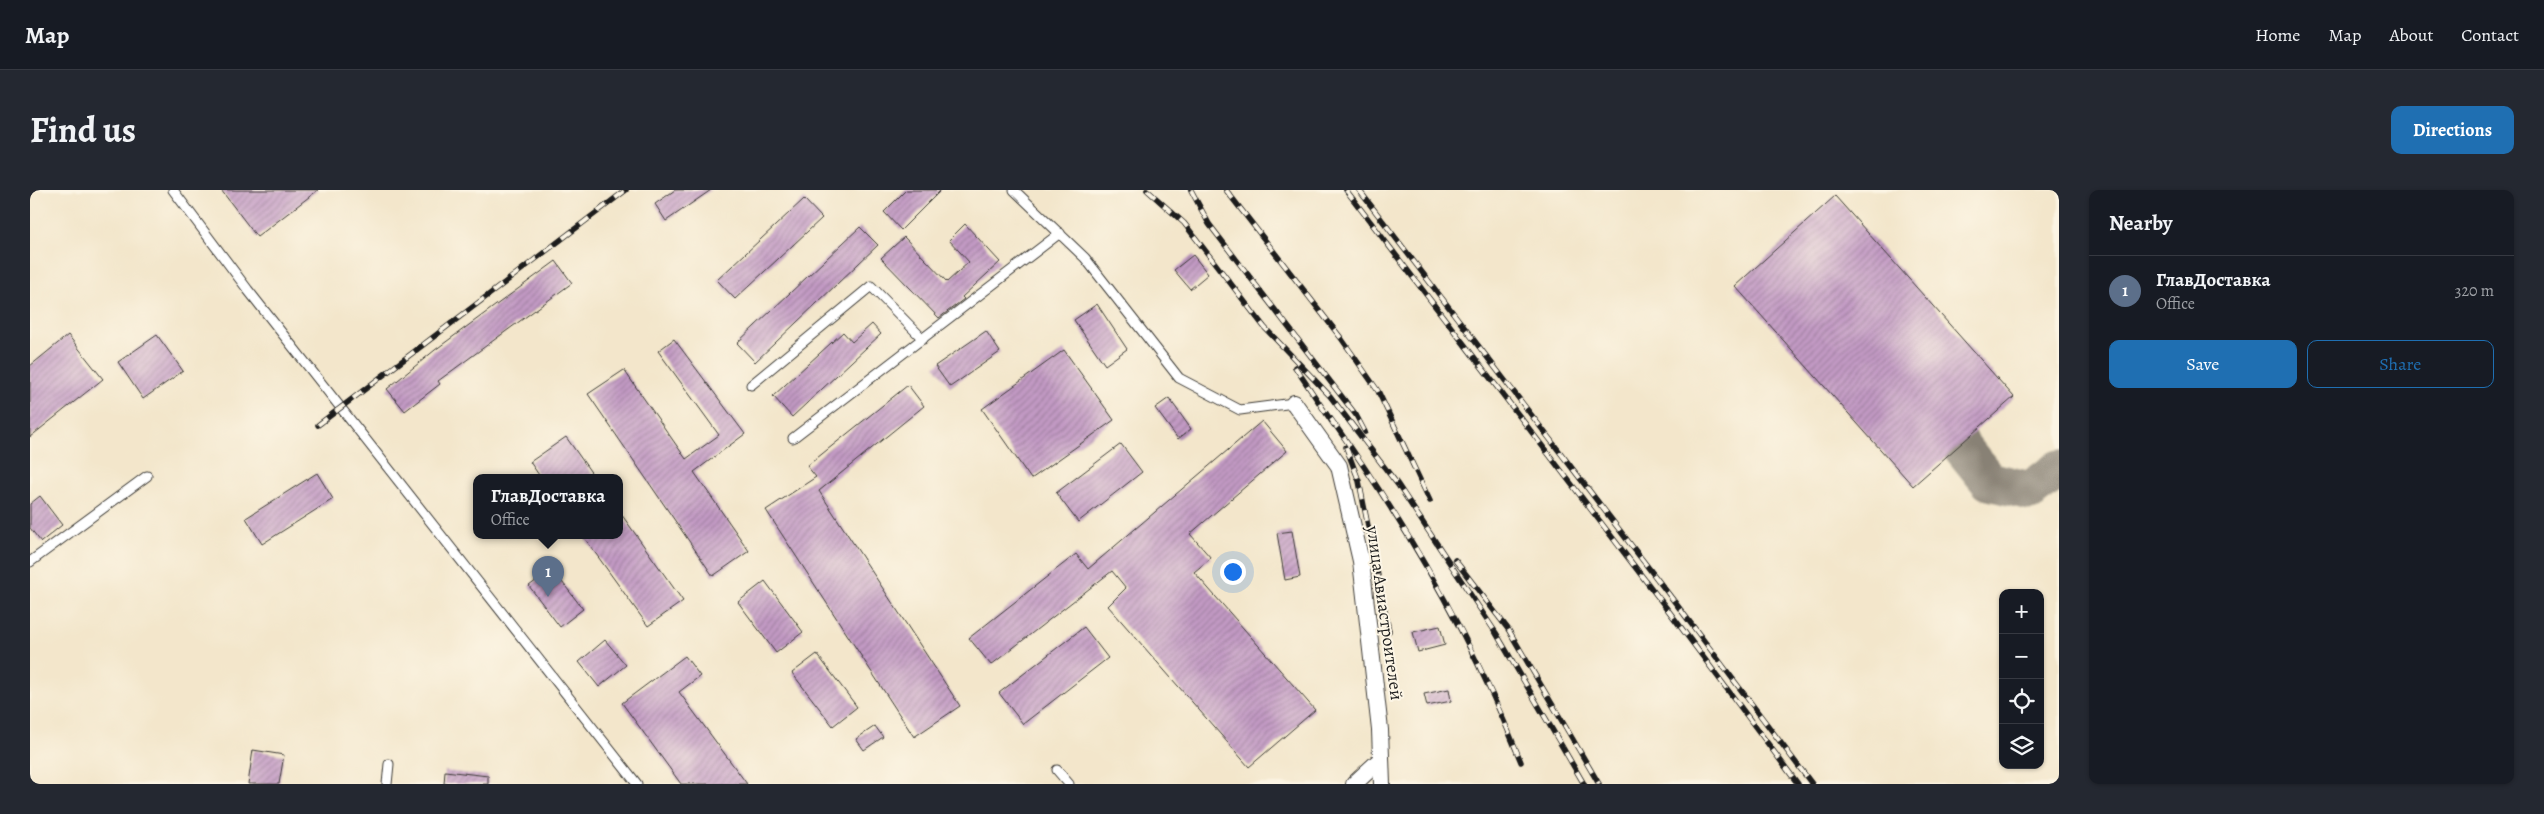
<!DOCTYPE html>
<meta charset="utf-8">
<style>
:root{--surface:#171b24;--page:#242831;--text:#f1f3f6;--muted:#9ea1a6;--line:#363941;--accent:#1f6fb2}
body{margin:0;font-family:Alegreya,serif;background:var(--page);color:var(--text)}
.controls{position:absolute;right:15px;bottom:15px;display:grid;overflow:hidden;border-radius:10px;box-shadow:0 1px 4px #0004}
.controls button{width:45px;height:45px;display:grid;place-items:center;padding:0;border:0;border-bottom:1px solid var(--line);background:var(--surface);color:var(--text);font:25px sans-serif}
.you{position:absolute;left:1202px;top:381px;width:18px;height:18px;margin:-12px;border:4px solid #fff;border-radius:50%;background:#1a73e8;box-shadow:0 0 0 8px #1a73e833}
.badge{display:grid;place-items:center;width:32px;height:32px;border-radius:50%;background:var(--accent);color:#fff;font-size:16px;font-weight:700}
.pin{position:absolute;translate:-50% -41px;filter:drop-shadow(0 1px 2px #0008)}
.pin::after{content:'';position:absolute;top:26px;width:18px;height:15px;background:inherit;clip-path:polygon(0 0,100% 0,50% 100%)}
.popup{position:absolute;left:443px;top:284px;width:150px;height:65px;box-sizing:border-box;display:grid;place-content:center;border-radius:10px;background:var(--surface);filter:drop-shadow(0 1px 4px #0005);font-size:16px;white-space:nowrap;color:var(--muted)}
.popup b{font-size:19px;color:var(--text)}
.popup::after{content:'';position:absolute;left:50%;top:100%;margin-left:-10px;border:10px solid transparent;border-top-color:var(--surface)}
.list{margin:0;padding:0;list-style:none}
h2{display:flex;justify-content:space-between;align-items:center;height:65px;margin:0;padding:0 20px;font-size:21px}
h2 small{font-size:16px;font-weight:400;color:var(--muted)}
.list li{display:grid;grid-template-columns:32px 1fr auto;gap:15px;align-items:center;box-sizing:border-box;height:70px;padding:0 20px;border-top:1px solid var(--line)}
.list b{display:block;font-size:19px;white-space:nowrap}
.list p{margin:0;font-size:16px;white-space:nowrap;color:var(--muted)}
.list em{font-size:16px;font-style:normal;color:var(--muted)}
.actions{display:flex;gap:10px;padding:15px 20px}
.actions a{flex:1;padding:11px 0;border:1px solid var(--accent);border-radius:10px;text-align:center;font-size:18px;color:var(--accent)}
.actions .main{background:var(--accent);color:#fff}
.icon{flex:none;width:28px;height:28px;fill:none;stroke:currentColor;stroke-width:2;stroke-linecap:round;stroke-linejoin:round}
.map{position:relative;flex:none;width:2029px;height:594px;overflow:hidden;border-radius:10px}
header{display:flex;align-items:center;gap:30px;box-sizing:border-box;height:70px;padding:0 25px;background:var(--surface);border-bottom:1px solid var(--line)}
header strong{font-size:24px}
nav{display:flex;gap:28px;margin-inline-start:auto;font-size:18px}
.intro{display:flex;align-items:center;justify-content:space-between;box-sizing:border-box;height:120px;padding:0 30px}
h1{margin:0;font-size:35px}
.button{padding:12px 22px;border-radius:10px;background:var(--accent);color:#fff;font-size:18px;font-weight:700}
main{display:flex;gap:30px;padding:0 30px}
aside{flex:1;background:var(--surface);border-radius:10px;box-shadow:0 1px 4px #0004}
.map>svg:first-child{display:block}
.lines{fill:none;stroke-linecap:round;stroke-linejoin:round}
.taxiway{stroke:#888174;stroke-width:39}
.building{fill:url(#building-hatch)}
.service-casing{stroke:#3c3a36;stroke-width:11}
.minor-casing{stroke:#3c3a36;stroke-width:18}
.service{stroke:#fff;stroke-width:9}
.minor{stroke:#fff;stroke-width:16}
.rail-casing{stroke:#1c1c1c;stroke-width:5.5}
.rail{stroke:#fcf5e5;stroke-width:4;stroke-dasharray:11;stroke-linecap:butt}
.labels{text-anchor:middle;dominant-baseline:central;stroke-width:4;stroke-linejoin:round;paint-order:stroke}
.street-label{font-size:18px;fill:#1c1c1c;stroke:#fcf5e5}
</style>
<header>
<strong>Map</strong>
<nav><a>Home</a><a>Map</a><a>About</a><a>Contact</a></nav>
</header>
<div class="intro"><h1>Find us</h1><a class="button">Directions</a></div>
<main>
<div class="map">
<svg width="2029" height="594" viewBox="0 0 2029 594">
<defs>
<pattern id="building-hatch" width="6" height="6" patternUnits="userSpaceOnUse" patternTransform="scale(1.25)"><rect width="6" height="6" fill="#c29ac4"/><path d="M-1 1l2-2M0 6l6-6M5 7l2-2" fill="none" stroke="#9d7d9e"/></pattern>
</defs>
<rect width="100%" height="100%" fill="#fcf5e5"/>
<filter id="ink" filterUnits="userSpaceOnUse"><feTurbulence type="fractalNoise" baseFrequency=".02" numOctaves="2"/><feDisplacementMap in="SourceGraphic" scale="10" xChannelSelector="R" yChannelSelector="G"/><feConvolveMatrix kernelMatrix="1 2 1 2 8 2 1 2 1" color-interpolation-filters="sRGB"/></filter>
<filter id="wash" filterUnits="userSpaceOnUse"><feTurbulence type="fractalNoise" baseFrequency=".0096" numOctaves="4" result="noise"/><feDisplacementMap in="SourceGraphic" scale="20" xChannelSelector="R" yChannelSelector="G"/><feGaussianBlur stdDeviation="1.12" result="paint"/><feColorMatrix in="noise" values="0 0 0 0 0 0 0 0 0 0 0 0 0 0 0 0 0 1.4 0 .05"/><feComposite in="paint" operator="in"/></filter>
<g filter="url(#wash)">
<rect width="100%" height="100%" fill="#f3e6cb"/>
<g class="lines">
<polyline class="taxiway" points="1930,255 1959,291 2000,301 2029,279"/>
</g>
<g id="blocks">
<g class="building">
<polygon points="191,0 288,0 227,47"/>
<polygon points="645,0 681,0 636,31 625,14"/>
<polygon points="876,0 911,0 871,40 854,22"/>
<polygon points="1805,6 1984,207 1883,296 1705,96"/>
<polygon points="774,9 792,28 705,109 687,90"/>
<polygon points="935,34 970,72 932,107 934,109 909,128 851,68 874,47 917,92 939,72 919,50"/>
<polygon points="830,37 848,55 725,172 707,153"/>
<polygon points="1163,65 1178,84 1160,99 1144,80"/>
<polygon points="526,71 542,93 408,191 410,194 375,221 357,199 405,160"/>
<polygon points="1067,114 1097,159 1075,175 1044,130"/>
<polygon points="842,134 851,144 762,227 743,206 813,142 822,152"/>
<polygon points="956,141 970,162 920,197 905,176"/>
<polygon points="38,145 73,189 0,247 0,176"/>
<polygon points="127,145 153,181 113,209 88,172"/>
<polygon points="644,149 715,244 664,282 719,361 683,386 558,204 594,180 656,269 689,245 628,161"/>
<polygon points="1034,160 1084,230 1001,289 952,219"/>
<polygon points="878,195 894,216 789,301 930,516 884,547 736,320 786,287 777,276"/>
<polygon points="1139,208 1161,239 1148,249 1125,218"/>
<polygon points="1232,231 1257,261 1160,344 1181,368 1164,382 1285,520 1219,577 1078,416 1096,398 1082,381 961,475 939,448 1046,364 1058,379"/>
<polygon points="536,247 565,288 511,288 500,272"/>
<polygon points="1091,254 1112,282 1048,332 1026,303"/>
<polygon points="287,283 303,309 232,354 216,328"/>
<polygon points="10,306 32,335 11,352 0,338 0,314"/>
<polygon points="589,321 653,411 618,436 553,346 589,346"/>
<polygon points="1262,341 1270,387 1255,390 1247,343"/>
<polygon points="522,379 553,419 530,437 499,396"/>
<polygon points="735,391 773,442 746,463 708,412"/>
<polygon points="1410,436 1415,455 1388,462 1383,442"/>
<polygon points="1054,437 1078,468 993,534 969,503"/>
<polygon points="575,450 596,475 569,497 549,472"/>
<polygon points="787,464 827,517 803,536 762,483"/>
<polygon points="655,466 670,486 649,502 717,594 651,594 592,513"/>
<polygon points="1419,499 1421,511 1397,516 1394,504"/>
<polygon points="845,536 853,547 834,560 826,549"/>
<polygon points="223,560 254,565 249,594 218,594"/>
<polygon points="415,581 458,586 458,594 414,594"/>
</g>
</g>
</g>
<g filter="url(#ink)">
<use href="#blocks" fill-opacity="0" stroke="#3c3a36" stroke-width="1"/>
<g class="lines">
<defs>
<g id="service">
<polyline points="143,0 218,100 607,594"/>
<polyline points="984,0 1055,68 1149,188 1210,220 1264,213"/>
<polyline points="721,195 841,96 893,149"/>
<polyline points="763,248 1030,43"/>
<polyline points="0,372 117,286"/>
<polyline points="1027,580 1039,594"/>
<polyline points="357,594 359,574"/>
</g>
<g id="minor">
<polyline points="1264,213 1309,276 1331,371 1350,540 1352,594"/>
<polyline points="1324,594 1351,569"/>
</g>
</defs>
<use href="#service" class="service-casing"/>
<use href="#minor" class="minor-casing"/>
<use href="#service" class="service"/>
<use href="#minor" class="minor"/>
<defs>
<g id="rail">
<polyline points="1117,0 1154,33 1235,138 1300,206 1368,295 1466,443 1554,594"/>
<polyline points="1161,0 1179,34 1326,225 1335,242"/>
<polyline points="1196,0 1311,148 1348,201 1400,311"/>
<polyline points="1316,0 1638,420 1768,594"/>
<polyline points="1329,0 1647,415 1782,594"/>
<polyline points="1265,177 1304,235"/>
<path d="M1301 229C1378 337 1442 448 1491 572"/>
<polyline points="288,235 596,0"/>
<polyline points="1316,257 1329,291 1359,441"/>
<polyline points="1425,370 1478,439 1569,594"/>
</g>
</defs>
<use href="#rail" class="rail-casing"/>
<use href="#rail" class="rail"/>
</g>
</g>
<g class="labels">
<g class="street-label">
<text transform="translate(1355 423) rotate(82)">улица Авиастроителей</text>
</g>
</g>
</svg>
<div class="controls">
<button>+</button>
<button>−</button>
<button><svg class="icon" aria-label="locate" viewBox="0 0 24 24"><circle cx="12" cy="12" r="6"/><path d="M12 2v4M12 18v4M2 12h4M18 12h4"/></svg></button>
<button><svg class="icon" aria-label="layers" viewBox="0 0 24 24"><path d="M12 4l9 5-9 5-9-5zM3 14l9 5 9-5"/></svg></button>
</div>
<div class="you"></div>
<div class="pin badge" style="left:518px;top:407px;background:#5c6f8a">1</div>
<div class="popup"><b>ГлавДоставка</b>Office</div>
</div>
<aside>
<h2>Nearby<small></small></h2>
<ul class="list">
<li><span class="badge" style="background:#5c6f8a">1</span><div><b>ГлавДоставка</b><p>Office</p></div><em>320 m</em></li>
</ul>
<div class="actions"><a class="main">Save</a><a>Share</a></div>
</aside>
</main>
